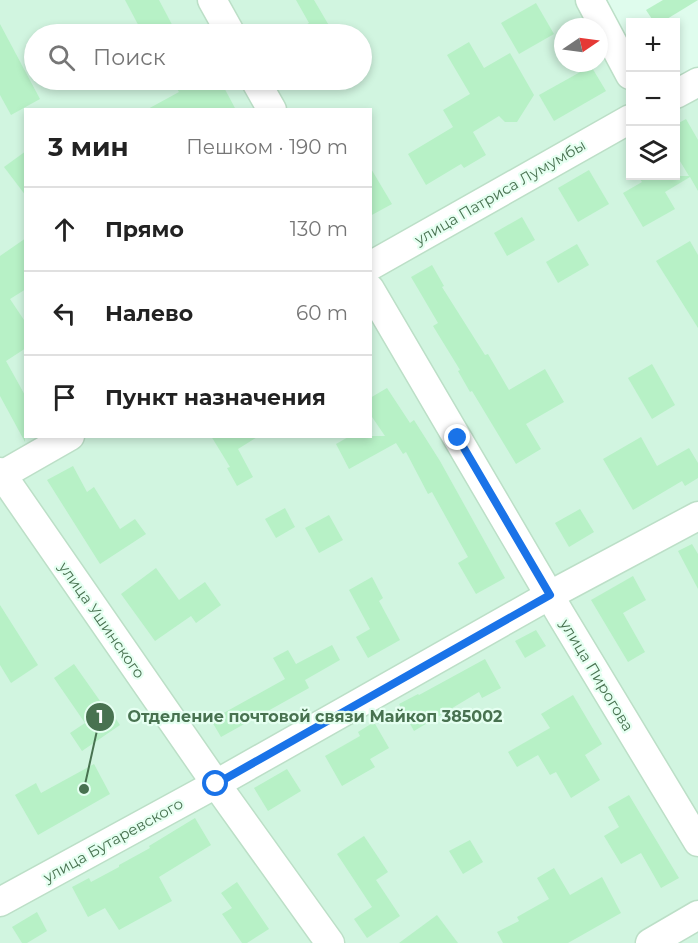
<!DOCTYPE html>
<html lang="ru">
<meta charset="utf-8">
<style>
:root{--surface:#fff;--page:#f6f6f6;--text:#222;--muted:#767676;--line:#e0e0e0}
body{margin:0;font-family:Montserrat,sans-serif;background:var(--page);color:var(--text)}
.controls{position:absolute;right:18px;top:18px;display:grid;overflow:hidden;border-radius:0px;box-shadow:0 3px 9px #0003}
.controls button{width:54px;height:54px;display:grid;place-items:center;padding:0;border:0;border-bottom:2px solid var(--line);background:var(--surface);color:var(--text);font:30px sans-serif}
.compass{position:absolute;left:554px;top:18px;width:54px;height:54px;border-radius:50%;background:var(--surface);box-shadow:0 3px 9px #0003;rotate:77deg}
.stop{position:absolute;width:18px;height:18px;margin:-14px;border:4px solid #1a73e8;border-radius:50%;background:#fff}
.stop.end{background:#1a73e8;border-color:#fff;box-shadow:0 2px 6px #0008}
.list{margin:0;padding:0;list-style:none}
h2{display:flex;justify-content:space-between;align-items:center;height:78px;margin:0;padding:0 24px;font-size:26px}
h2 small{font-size:20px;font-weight:400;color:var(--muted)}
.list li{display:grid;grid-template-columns:39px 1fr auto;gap:18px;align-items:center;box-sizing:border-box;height:84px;padding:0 24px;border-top:2px solid var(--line)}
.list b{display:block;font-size:22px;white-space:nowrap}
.list em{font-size:20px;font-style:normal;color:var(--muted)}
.icon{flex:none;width:33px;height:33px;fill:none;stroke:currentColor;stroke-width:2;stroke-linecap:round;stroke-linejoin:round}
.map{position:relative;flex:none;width:698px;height:943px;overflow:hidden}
.search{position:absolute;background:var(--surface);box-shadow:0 3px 9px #0003;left:24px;top:24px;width:348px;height:66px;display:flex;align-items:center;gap:15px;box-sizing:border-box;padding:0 21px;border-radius:33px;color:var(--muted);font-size:22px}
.panel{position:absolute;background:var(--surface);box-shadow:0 3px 9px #0003;left:24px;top:108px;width:348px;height:330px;border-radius:0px}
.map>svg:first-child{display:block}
.residential{fill:#d1f5e0;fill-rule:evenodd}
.building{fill:#b7f1c6}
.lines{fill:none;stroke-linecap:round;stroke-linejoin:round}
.minor-casing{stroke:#bcdfc7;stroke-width:31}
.minor{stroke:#fff;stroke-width:28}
.route{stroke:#1a73e8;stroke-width:8}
.labels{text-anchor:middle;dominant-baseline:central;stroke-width:4.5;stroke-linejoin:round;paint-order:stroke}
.street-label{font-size:15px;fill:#487250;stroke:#e5fff1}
.leader{fill:none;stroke:#487250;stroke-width:2}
.callout-dot{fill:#487250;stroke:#e5fff1;stroke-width:2}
.mark-label{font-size:18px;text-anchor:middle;font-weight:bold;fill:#fff}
.callout-label{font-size:16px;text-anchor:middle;font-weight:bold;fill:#487250;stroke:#e5fff1;stroke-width:4.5;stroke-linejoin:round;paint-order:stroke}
</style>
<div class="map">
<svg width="698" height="943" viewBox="0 0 698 943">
<rect width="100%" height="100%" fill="#dffced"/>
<path class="residential" d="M0 0H590L630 75V176H676V94L698 82V943H0ZM563 27H599V63H563ZM34 34H362V80H34ZM26 110H370V436H26Z"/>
<g class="building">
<polygon points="125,0 159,0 177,34 143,34"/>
<polygon points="296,0 314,0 334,34 290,34 309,23"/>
<polygon points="663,0 698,0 662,22 654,22 646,10"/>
<polygon points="536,3 554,34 519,54 501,23"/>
<polygon points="0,24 40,99 11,115 0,95"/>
<polygon points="469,42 484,68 510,53 534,95 517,122 505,122 499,116 473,132 486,155 464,168 461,164 426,185 408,154 453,127 443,110 470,94 447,55"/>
<polygon points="591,66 606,91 554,121 539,95"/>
<polygon points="172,80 220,80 236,110 146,110 179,92"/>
<polygon points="686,119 698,140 698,191 690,177 665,192 675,209 643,227 623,193 642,182 638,176 689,176 675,153 675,125"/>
<polygon points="26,151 26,196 4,167"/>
<polygon points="370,167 392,204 370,216"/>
<polygon points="589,170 609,204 578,222 558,188"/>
<polygon points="522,217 535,240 507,256 494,233"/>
<polygon points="26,238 26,289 10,299 26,323 26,348 6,361 26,397 25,442 0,396 0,256"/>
<polygon points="690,241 698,255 698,328 656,261"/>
<polygon points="577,244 589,265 558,283 546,262"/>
<polygon points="432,265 444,286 442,287 485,355 488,354 509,390 545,369 564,402 526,424 541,449 516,464 472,391 470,392 458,371 460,370 433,326 438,323 411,277"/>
<polygon points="652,364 675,405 652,419 628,378"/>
<polygon points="387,388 410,423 414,420 440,461 505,578 476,594 458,563 468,557 432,492 428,494 406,452 403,454 396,443 349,469 336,444 350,436 385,436 370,414 370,398"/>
<polygon points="211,436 259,436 238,449 253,477 237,486 227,468 230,467"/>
<polygon points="641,437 657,466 689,448 698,463 698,478 685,486 682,481 633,510 603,459"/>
<polygon points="73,466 87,492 94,487 120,529 135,519 146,534 100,564 47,480"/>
<polygon points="285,508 295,527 276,538 265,519"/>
<polygon points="580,509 594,532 569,547 555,523"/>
<polygon points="329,515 343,540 319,553 305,528"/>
<polygon points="692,544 698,554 698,589 678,551"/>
<polygon points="156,568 179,600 205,582 221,605 196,623 191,616 155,641 121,594"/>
<polygon points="633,576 646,600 623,613 645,652 628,662 591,600"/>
<polygon points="372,577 383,598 379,601 400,640 368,658 356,637 370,629 349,590"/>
<polygon points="0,605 38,665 11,683 0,665"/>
<polygon points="536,630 546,646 525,658 515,641"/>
<polygon points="332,645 340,660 305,680 309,688 221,737 211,720 285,679 273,658 288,650 296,664"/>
<polygon points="485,659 501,688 482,698 479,692 414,731 399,704 418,694 419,695"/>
<polygon points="74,664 105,708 108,707 120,725 82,751 70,733 85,723 54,678"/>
<polygon points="573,695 602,744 585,755 600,780 571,798 556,772 550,775 538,755 517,767 508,752 550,728 541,714"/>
<polygon points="374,722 389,748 370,759 375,767 342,786 325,756 360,736 358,732"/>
<polygon points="94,764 110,794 38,835 15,795 36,783 41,793"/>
<polygon points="287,769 301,791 268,811 254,788"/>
<polygon points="629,795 679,878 661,888 641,853 621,864 604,836 619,827 608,807"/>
<polygon points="195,818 211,845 159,877 172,901 119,930 105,908 88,917 72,887 89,878 91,882 119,867 119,865 150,848 149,846"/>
<polygon points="364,836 388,872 376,880 400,916 367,938 354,919 372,907 337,854"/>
<polygon points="470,840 483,862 463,874 449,851"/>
<polygon points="554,868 570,895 602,877 621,913 568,943 503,943 497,932 519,921 517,917 549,899 537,878"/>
<polygon points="237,882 269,929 247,943 242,943 222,914 232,908 221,893"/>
<polygon points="37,912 47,931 27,943 22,943 12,927"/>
<polygon points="437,915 458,943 399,943"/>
</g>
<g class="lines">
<defs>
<g id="minor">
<polyline points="212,0 231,34"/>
<polyline points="590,0 630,75"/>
<polyline points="255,80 272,110"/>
<polyline points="676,94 698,82"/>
<polyline points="370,266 630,119"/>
<polyline points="370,289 561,615 698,842"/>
<polyline points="0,472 216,784 330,943"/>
<polyline points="0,476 70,436"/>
<polyline points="0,902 216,784 550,595 698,516"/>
<polyline points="650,943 698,915"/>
</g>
</defs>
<use href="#minor" class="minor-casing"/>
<use href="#minor" class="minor"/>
</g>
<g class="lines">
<polyline class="route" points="216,784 550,595 458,438"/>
</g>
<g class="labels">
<g class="street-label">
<text transform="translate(500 192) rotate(-30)">улица Патриса Лумумбы</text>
<text transform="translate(102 620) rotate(55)">улица Ушинского</text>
<text transform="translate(597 675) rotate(59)">улица Пирогова</text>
<text transform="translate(113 840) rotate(-29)">улица Бутаревского</text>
</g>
</g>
<path class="leader" d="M84 789L100 717"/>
<g class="callout-dot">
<circle cx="84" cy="789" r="6"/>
<circle cx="100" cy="717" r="15"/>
</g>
<g class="mark-label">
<text x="100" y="723">1</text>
</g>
<g class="callout-label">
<text x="315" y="722">Отделение почтовой связи Майкоп 385002</text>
</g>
</svg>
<div class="controls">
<button>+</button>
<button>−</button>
<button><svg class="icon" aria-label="layers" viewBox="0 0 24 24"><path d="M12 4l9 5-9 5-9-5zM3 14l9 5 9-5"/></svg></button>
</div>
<svg class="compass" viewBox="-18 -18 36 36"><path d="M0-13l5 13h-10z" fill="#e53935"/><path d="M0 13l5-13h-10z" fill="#767676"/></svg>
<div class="stop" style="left:216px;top:784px"></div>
<div class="stop end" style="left:458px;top:438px"></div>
<div class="search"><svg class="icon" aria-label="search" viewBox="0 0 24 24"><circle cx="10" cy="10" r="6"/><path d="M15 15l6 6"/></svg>Поиск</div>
<section class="panel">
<h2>3 мин<small>Пешком · 190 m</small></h2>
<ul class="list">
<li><svg class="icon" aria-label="ahead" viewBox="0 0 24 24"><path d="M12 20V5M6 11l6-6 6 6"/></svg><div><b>Прямо</b></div><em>130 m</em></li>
<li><svg class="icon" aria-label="left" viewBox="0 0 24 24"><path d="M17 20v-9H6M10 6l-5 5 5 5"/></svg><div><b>Налево</b></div><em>60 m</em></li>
<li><svg class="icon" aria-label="arrive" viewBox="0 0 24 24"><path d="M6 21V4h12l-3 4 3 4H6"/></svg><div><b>Пункт назначения</b></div></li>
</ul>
</section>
</div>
